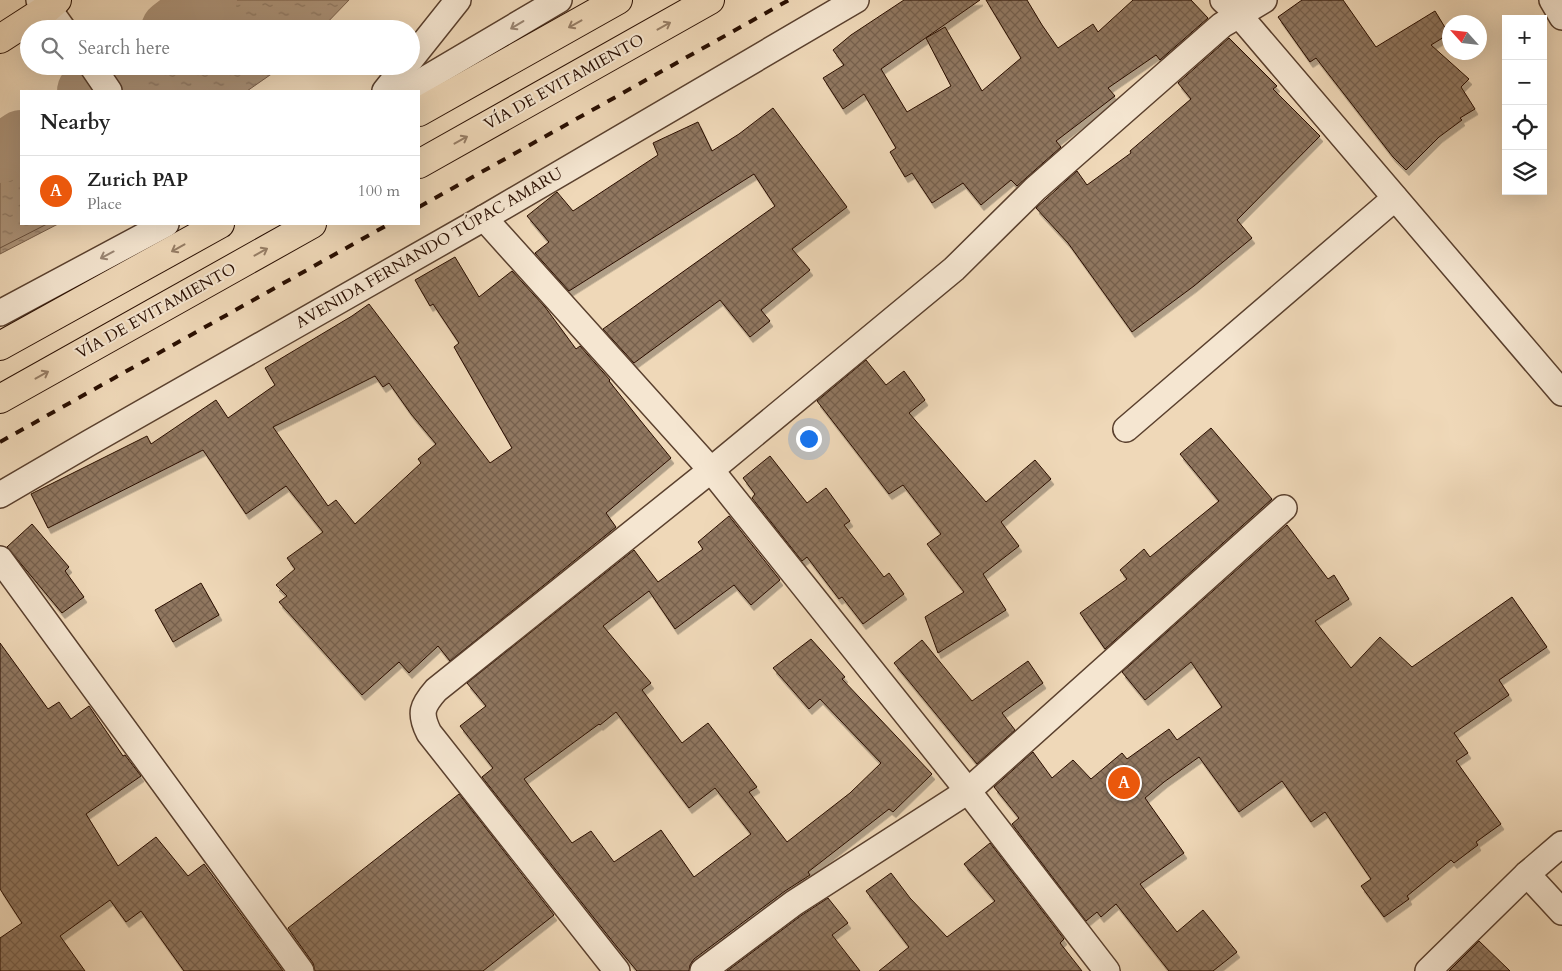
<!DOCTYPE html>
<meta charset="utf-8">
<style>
:root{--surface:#fff;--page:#f2f2f2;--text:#222;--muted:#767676;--line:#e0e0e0;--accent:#ea580c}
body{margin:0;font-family:Cardo,serif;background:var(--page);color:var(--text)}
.controls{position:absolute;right:15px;top:15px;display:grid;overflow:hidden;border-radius:0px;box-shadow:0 5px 20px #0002}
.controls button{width:45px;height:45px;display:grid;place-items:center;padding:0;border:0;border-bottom:1px solid var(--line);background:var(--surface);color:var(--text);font:25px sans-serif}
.compass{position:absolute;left:1442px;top:15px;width:45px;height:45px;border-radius:50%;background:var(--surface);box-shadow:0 5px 20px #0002;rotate:297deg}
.you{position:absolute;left:808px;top:438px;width:18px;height:18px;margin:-12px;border:4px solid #fff;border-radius:50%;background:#1a73e8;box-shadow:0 0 0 8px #1a73e833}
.badge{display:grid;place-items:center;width:32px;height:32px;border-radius:50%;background:var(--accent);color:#fff;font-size:16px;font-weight:700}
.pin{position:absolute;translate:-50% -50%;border:2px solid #fff;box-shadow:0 1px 5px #0006}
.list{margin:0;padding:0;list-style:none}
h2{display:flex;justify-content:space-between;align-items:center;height:65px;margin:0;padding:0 20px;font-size:21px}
h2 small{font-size:16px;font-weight:400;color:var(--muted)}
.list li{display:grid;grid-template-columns:32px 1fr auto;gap:15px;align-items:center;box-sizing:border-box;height:70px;padding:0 20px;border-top:1px solid var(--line)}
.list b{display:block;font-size:19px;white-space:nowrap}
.list p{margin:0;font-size:16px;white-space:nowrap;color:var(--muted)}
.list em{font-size:16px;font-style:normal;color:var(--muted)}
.icon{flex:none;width:28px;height:28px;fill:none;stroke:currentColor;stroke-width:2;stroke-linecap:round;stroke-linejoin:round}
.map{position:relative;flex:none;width:1562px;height:971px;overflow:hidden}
.search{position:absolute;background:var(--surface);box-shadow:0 5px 20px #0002;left:20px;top:20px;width:400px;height:55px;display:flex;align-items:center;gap:12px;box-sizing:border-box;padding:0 18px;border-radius:28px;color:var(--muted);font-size:19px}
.panel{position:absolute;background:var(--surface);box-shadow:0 5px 20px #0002;left:20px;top:90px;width:400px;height:135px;border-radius:0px}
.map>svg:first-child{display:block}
.water{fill:url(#water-ripples);stroke:#785e49}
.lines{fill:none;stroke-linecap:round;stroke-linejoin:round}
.shore{stroke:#6a503c;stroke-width:1}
.river{stroke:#ac9379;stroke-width:58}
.building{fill:url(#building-cross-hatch);stroke:#290e00;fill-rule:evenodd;filter:url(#shadow)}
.street-casing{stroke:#5a402e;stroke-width:28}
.primary-casing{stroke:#290e00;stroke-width:30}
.highway-casing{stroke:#290e00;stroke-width:30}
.street{stroke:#f5e6d1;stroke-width:25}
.primary{stroke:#efd8b8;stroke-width:28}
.highway{stroke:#efd8b8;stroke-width:28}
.rail{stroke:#290e00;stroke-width:4;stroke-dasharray:9 9;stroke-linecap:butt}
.oneway{stroke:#967d65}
.oneway2{stroke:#998573}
.labels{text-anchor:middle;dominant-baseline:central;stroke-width:4;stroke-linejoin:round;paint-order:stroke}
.street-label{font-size:16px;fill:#290e00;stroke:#f5e6d1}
</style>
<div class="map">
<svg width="1562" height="971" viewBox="0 0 1562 971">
<defs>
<pattern id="water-ripples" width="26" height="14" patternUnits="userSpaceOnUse" patternTransform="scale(1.25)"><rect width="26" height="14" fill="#ac9379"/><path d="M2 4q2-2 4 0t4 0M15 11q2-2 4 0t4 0" fill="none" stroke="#8c7661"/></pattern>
<pattern id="building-cross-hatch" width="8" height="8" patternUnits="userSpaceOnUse" patternTransform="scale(1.25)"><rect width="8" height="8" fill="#907760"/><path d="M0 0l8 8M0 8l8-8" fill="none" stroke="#76604d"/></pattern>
<filter id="shadow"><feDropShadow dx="3" dy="5.5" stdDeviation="0" flood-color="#0004"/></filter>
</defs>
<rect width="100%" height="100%" fill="#efd8b8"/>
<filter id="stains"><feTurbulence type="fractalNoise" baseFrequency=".004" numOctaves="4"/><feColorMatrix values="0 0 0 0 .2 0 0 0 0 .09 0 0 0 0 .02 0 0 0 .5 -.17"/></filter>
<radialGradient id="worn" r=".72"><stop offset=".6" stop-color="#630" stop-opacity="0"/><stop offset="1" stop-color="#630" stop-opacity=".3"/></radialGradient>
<g class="water">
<polygon points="208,0 349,0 321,29 170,29"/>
<polygon points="119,66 283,66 247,91 86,91"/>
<polygon points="21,139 21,224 58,224 0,254 0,154"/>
</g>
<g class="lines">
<polyline class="shore" points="0,248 47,224"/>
<g class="river">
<polyline points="170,29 208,0"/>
<polyline points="86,91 119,66"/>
<polyline points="0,154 21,139"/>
</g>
</g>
<g class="building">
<polygon points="904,0 980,0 881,69 907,112 951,86 926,38 945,27 982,91 1021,58 986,0 1027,0 1042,25 1058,48 1093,24 1098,32 1133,0 1191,0 1208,18 1160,60 1156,55 1108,88 1115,96 1056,141 1061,147 1017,186 1011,180 981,205 963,183 932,203 912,173 905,177 890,152 896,148 864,94 843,109 823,78 844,65 833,50 851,35"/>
<polygon points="1302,0 1343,0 1376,47 1435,11 1449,34 1431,45 1469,79 1461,87 1475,109 1460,118 1462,120 1439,137 1406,170 1393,157 1316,58 1310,62 1278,17"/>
<polygon points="1229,38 1277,86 1273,89 1320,136 1237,220 1252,238 1194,286 1132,332 1068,243 1036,208 1077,171 1087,185 1131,153 1130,151 1191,99 1178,83"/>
<polygon points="773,108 847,207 792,249 810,270 761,310 770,321 750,337 720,300 634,363 603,329 775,206 754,174 569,291 535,253 549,242 527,216 557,192 573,211 658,155 653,143 698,122 712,151 739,134"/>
<path d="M455 257 479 297 512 271 545 307 576 349 580 346 610 380 609 381 640 420 671 458 606 513 616 527 450 661 438 646 409 673 399 662 362 695 279 602 287 596 276 585 295 569 287 558 323 532 286 486 246 514 203 450 48 528 31 494 147 436 151 444 216 400 228 418 275 385 265 368 352 316 369 304 490 463 512 448 454 347 459 343 433 304 430 306 415 280ZM375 376 383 387 389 383 411 414 436 444 418 459 421 463 355 524 336 500 328 506 273 427Z"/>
<polygon points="866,360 886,385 904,371 925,400 909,413 986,502 1035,460 1051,479 1001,522 1019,546 983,574 1006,610 938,653 925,617 964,592 927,544 941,534 903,485 889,494 817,401"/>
<polygon points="1211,428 1272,499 1105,649 1080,613 1127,579 1120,570 1144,549 1150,557 1219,501 1180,454"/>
<polygon points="770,456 807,503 826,488 850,521 844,525 884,577 889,573 904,594 863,624 842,597 839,599 807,557 802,561 752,498 755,494 743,478"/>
<path d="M729 516 780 580 751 605 734 585 675 629 649 591 603 626 651 683 642 690 682 743 708 723 757 787 749 792 787 842 850 793 881 763 820 699 809 709 773 668 811 639 845 677 842 679 932 774 893 812 889 809 808 872 810 875 785 891 694 959 690 965 689 971H637L617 947 482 777 493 768 460 726 486 706 467 683 634 550 658 582 703 549 698 542ZM616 712 689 808 715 788 751 834 694 877 661 830 614 862 591 831 572 843 524 779 599 724 600 725Z"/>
<polygon points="32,524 69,567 65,571 84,597 62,613 7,547"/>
<polygon points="1287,525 1328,579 1334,575 1349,599 1315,621 1351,668 1380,637 1412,667 1512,597 1547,647 1499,680 1509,695 1454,733 1468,753 1456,761 1501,824 1476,842 1478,845 1454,863 1451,860 1407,896 1409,899 1384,917 1361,886 1371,879 1325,812 1311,822 1282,781 1239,812 1199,757 1164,782 1145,798 1184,853 1140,884 1177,932 1203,910 1237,952 1213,971 1169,971 1116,904 1101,917 1097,912 1086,921 1012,824 1019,818 994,787 1033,752 1052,778 1073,760 1091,779 1122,753 1127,759 1169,729 1177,740 1222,707 1191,662 1145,700 1122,672"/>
<polygon points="201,583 219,615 173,642 155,610"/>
<polygon points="922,640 972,701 1028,661 1043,683 1002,713 1015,730 977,764 894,663"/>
<polygon points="0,643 48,709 59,702 71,719 89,706 123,756 125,755 141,776 86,814 118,866 156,837 188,876 204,864 283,971 184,971 141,911 126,922 110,900 60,936 85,971 0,971 0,938 22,923 0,889"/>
<polygon points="459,794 554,915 483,971 315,971 313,963 288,928"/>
<polygon points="990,843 1064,939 1060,943 1082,971 879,971 909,947 866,891 891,873 910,898 947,937 995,901 964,864"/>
<polygon points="828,898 848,923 832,935 860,971 727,971 802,915"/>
<polygon points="1479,941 1510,971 1449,971"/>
</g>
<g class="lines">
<defs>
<g id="street">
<polyline points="39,0 48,8 63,29"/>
<polyline points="1223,0 1239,15 1264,0"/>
<polyline points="1552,0 1562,17"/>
<polyline points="411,59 458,0"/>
<polyline points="92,66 109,91"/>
<polyline points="385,91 405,66"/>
<polyline points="405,91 559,0"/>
<polyline points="484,218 711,470 968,791 1107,971"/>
<polyline points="0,313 166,224"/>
<polyline points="1126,429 1395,198"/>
<polyline points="0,495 89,443 484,218 856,0"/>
<polyline points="0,559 301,971"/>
<polyline points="1527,874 1562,912"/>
<path d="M617 971 429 733C419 713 422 706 436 690L711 470 954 269 1035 189 1222 25 1239 15 1562 393"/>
<polyline points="703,971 794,903 968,791 1284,508"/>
<polyline points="1428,971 1527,874 1562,844"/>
</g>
<polyline id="primary" points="0,39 48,8 57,0"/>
<g id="highway">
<polyline points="419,112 618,0"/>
<polyline points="419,164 710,0"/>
<polyline points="0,346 220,224"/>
<polyline points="0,399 312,224"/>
</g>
</defs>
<use href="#street" class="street-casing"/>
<use href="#primary" class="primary-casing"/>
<use href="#highway" class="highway-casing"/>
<use href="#street" class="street"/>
<use href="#primary" class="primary"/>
<use href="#highway" class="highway"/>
<g class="rail">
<polyline points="419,207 789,0"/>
<polyline points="0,442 389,224"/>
</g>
</g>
<defs><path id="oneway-shaft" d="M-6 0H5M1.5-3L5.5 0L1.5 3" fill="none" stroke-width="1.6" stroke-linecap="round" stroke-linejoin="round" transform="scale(1.25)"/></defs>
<g class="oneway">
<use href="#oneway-shaft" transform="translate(575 24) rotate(151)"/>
<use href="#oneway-shaft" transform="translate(664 26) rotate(-29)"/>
<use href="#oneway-shaft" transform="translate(461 140) rotate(-29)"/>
<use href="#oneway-shaft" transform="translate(178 248) rotate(151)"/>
<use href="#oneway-shaft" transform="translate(261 252) rotate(-29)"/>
<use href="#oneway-shaft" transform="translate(42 375) rotate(-29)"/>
</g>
<g class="oneway2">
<use href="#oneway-shaft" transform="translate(517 25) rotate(149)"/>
<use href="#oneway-shaft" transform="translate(107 255) rotate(152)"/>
</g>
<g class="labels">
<g class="street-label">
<text transform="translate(564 82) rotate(-29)">VÍA DE EVITAMIENTO</text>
<text transform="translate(429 248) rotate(-30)">AVENIDA FERNANDO TÚPAC AMARU</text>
<text transform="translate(156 311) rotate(-29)">VÍA DE EVITAMIENTO</text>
</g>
</g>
<rect width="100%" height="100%" filter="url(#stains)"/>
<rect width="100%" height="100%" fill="url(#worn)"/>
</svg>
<div class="controls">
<button>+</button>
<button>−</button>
<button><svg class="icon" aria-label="locate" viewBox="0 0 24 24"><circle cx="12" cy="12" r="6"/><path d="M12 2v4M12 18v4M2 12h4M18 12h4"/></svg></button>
<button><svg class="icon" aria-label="layers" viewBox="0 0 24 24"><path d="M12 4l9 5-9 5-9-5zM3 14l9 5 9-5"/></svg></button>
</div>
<svg class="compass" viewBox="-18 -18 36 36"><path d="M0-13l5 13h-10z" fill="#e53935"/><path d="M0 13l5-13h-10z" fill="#767676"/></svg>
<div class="you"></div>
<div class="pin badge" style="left:1124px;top:783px">A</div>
<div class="search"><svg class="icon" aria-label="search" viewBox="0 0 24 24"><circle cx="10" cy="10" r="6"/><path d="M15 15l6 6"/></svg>Search here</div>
<section class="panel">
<h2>Nearby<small></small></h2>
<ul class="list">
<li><span class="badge">A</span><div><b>Zurich PAP</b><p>Place</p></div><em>100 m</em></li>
</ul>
</section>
</div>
